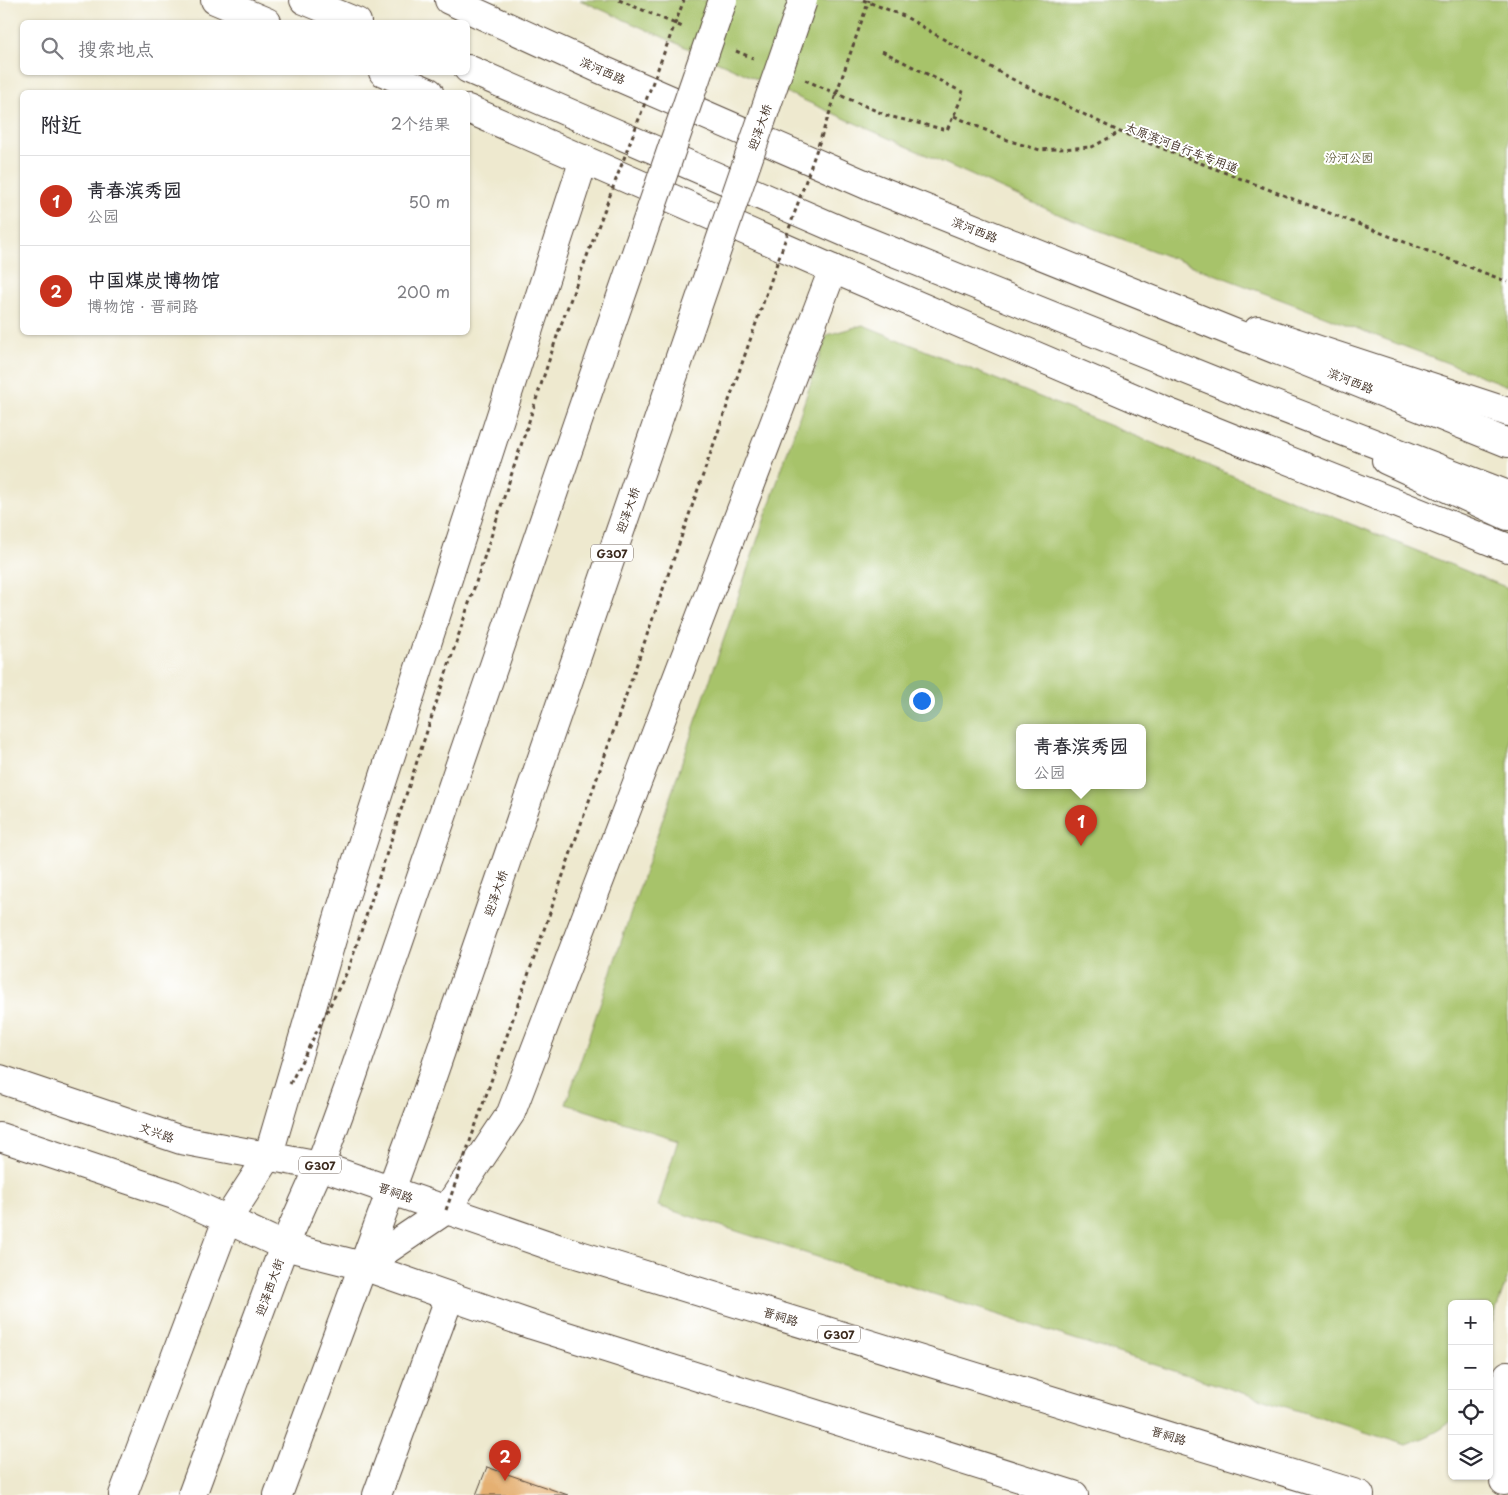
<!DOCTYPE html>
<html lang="zh">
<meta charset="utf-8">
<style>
:root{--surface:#fff;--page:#f7f7f7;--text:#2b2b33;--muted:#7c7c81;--line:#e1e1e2;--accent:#c8321e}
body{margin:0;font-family:"Playpen Sans","LXGW WenKai TC",sans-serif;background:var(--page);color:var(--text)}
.controls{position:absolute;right:15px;bottom:15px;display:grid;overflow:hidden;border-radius:8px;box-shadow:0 1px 4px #0004}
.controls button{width:45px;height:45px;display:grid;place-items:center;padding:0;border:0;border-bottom:1px solid var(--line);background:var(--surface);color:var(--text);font:25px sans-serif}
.you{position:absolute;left:921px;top:700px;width:18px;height:18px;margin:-12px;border:4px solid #fff;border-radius:50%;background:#1a73e8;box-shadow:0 0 0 8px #1a73e833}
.badge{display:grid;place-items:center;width:32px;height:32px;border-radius:50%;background:var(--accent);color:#fff;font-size:16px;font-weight:700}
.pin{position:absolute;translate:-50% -41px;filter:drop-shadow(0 1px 2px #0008)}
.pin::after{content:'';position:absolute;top:26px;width:18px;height:15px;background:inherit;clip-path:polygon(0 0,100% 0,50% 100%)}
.popup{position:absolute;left:1016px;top:724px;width:130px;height:65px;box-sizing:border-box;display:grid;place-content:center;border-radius:8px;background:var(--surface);filter:drop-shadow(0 1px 4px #0005);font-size:16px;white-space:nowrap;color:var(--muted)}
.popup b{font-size:19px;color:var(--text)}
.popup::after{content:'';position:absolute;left:50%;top:100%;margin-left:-10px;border:10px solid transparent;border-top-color:var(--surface)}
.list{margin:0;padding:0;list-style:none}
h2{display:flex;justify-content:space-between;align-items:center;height:65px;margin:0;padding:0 20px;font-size:21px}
h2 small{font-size:16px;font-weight:400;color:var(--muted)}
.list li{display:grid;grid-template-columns:32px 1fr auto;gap:15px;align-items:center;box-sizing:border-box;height:90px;padding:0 20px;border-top:1px solid var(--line)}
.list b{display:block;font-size:19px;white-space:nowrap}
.list p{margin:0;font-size:16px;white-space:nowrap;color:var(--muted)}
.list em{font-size:16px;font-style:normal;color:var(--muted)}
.icon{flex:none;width:28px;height:28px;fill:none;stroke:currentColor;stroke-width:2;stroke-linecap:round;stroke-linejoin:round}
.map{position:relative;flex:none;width:1508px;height:1495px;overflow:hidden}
.search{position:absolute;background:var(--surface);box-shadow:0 1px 4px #0004;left:20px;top:20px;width:450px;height:55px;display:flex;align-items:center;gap:12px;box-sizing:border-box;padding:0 18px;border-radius:8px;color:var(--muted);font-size:19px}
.panel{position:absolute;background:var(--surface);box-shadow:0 1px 4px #0004;left:20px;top:90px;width:450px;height:245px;border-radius:8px}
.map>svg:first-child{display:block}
.green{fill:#a7c36a;stroke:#717644;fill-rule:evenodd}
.building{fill:#e5b072}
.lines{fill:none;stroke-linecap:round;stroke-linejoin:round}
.tertiary-casing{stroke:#564739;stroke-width:30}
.secondary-casing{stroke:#564739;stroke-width:30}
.primary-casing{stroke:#564739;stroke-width:30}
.trunk-casing{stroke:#564739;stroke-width:30}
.path{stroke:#564739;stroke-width:3;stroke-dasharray:4 4;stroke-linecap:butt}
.tertiary{stroke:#fff;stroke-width:28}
.secondary{stroke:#fff;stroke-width:28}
.primary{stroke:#fff;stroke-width:28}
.trunk{stroke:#fff;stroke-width:28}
.trunk-bridge-casing{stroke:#564739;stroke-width:30;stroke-linecap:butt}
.path-bridge{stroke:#564739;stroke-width:3;stroke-dasharray:4 4;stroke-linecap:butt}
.trunk-bridge{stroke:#fff;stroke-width:28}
.labels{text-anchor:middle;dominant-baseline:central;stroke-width:4;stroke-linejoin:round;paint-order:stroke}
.shield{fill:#fff;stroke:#766a62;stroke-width:1}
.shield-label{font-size:11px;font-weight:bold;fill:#3b2a1e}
.street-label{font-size:12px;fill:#3b2a1e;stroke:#fff}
.park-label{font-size:12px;fill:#5b5835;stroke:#fff}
</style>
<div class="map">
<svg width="1508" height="1495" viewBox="0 0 1508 1495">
<rect width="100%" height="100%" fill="#fff"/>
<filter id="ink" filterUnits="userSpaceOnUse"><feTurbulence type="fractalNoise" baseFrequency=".02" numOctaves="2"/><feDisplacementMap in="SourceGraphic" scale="10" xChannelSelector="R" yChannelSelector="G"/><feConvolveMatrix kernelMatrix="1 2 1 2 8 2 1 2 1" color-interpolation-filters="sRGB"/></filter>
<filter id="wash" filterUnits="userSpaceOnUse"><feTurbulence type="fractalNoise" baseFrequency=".0096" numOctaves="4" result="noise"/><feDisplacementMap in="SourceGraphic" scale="20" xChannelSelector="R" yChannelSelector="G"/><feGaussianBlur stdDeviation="1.12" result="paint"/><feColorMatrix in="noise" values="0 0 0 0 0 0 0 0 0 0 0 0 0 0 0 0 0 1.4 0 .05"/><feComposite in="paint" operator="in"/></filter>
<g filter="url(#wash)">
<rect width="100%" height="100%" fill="#eee9cf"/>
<g class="green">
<polygon points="580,0 1508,0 1508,386 1067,218"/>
<path d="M863 325 1508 588V1276L1489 1331V1304H1452V1420C1439 1433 1423 1438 1406 1445L658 1206 678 1140 566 1104 827 335ZM1020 727H1142V785H1020Z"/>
</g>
<g id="blocks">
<polygon class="building" points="487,1467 568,1495 476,1495"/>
</g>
</g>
<g filter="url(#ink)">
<use href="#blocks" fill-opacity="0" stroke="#564739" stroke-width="1"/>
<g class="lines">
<defs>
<g id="tertiary">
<polyline points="215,0 267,22"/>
<polyline points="383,72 429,92"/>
<polyline points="468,109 833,269 1172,414 1508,548"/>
<polyline points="363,1266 446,1210 511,1113 833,269"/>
<polyline points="123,1495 227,1220 268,1157 340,912 584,159"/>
<polyline points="377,1495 450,1296"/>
</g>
<g id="secondary">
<polyline points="0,1079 181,1140 320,1166"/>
<polyline points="0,1137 174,1195 284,1246"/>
</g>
<g id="primary">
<polyline points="1258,330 1508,412"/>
<polyline points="1386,460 1508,516"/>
<polyline points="1504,1481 1504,1386 1508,1375"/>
<polyline points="192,1495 284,1246"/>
<polyline points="278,1495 363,1266"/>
</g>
<g id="trunk">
<polyline points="304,0 357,22"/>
<polyline points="449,0 600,69 869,186 1508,443"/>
<polyline points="468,69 849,234 1254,397 1508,495"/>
<polyline points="320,1166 557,1248 1360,1495"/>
<polyline points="284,1246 363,1266 532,1325 1074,1495"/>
<polyline points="284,1246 320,1166 351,1081"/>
<polyline points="363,1266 422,1106"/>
</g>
</defs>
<use href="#tertiary" class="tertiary-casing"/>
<use href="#secondary" class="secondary-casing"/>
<use href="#primary" class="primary-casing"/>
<use href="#trunk" class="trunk-casing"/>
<g class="path">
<polyline points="619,0 685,28"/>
<polyline points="863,0 904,16 1008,77 1120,132 1508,282"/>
<polyline points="736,51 753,58"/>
<polyline points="805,80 888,116 947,130 964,93 882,51"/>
<polyline points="954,116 1010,141 1040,150 1092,147 1120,132"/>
</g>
<use href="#tertiary" class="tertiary"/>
<use href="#secondary" class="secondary"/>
<use href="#primary" class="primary"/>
<use href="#trunk" class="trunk"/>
<defs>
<g id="trunk-bridge">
<polyline points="351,1081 723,0"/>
<polyline points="422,1106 803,0"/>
</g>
</defs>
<use href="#trunk-bridge" class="trunk-bridge-casing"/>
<g class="path-bridge">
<polyline points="290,1084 349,968 559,330 684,0"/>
<polyline points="446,1210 869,0"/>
</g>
<use href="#trunk-bridge" class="trunk-bridge"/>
</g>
</g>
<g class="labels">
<g class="shield">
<rect x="591" y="544.5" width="42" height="17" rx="4"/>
<rect x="299" y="1156.5" width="42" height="17" rx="4"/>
<rect x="818" y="1325.5" width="42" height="17" rx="4"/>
</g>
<g class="shield-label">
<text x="612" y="553">G307</text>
<text x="320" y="1165">G307</text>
<text x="839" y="1334">G307</text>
</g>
<g class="street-label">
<text transform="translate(603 70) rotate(24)">滨河西路</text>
<text transform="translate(759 127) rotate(-71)">迎泽大桥</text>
<text transform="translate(1182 147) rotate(21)">太原滨河自行车专用道</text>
<text transform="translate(975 229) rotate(22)">滨河西路</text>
<text transform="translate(1351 380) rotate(22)">滨河西路</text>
<text transform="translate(627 510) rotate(-71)">迎泽大桥</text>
<text transform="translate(495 893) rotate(-71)">迎泽大桥</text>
<text transform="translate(157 1132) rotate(19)">文兴路</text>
<text transform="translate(396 1192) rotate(19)">晋祠路</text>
<text transform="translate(269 1287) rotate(-70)">迎泽西大街</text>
<text transform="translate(781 1316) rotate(17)">晋祠路</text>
<text transform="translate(1169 1435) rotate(17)">晋祠路</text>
</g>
<g class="park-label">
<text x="1349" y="157">汾河公园</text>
</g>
</g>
</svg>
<div class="controls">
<button>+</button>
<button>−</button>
<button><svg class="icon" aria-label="locate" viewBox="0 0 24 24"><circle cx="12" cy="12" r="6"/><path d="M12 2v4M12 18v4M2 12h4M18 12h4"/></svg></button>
<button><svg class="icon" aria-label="layers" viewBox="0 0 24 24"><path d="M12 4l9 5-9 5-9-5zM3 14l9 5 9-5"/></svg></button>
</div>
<div class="you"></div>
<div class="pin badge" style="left:1081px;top:846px">1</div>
<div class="popup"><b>青春滨秀园</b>公园</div>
<div class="pin badge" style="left:505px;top:1481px">2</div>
<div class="search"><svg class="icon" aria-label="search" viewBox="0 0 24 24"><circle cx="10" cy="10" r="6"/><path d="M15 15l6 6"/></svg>搜索地点</div>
<section class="panel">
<h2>附近<small>2个结果</small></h2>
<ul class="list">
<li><span class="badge">1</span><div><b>青春滨秀园</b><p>公园</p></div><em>50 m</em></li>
<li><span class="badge">2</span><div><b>中国煤炭博物馆</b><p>博物馆 · 晋祠路</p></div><em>200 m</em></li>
</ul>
</section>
</div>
